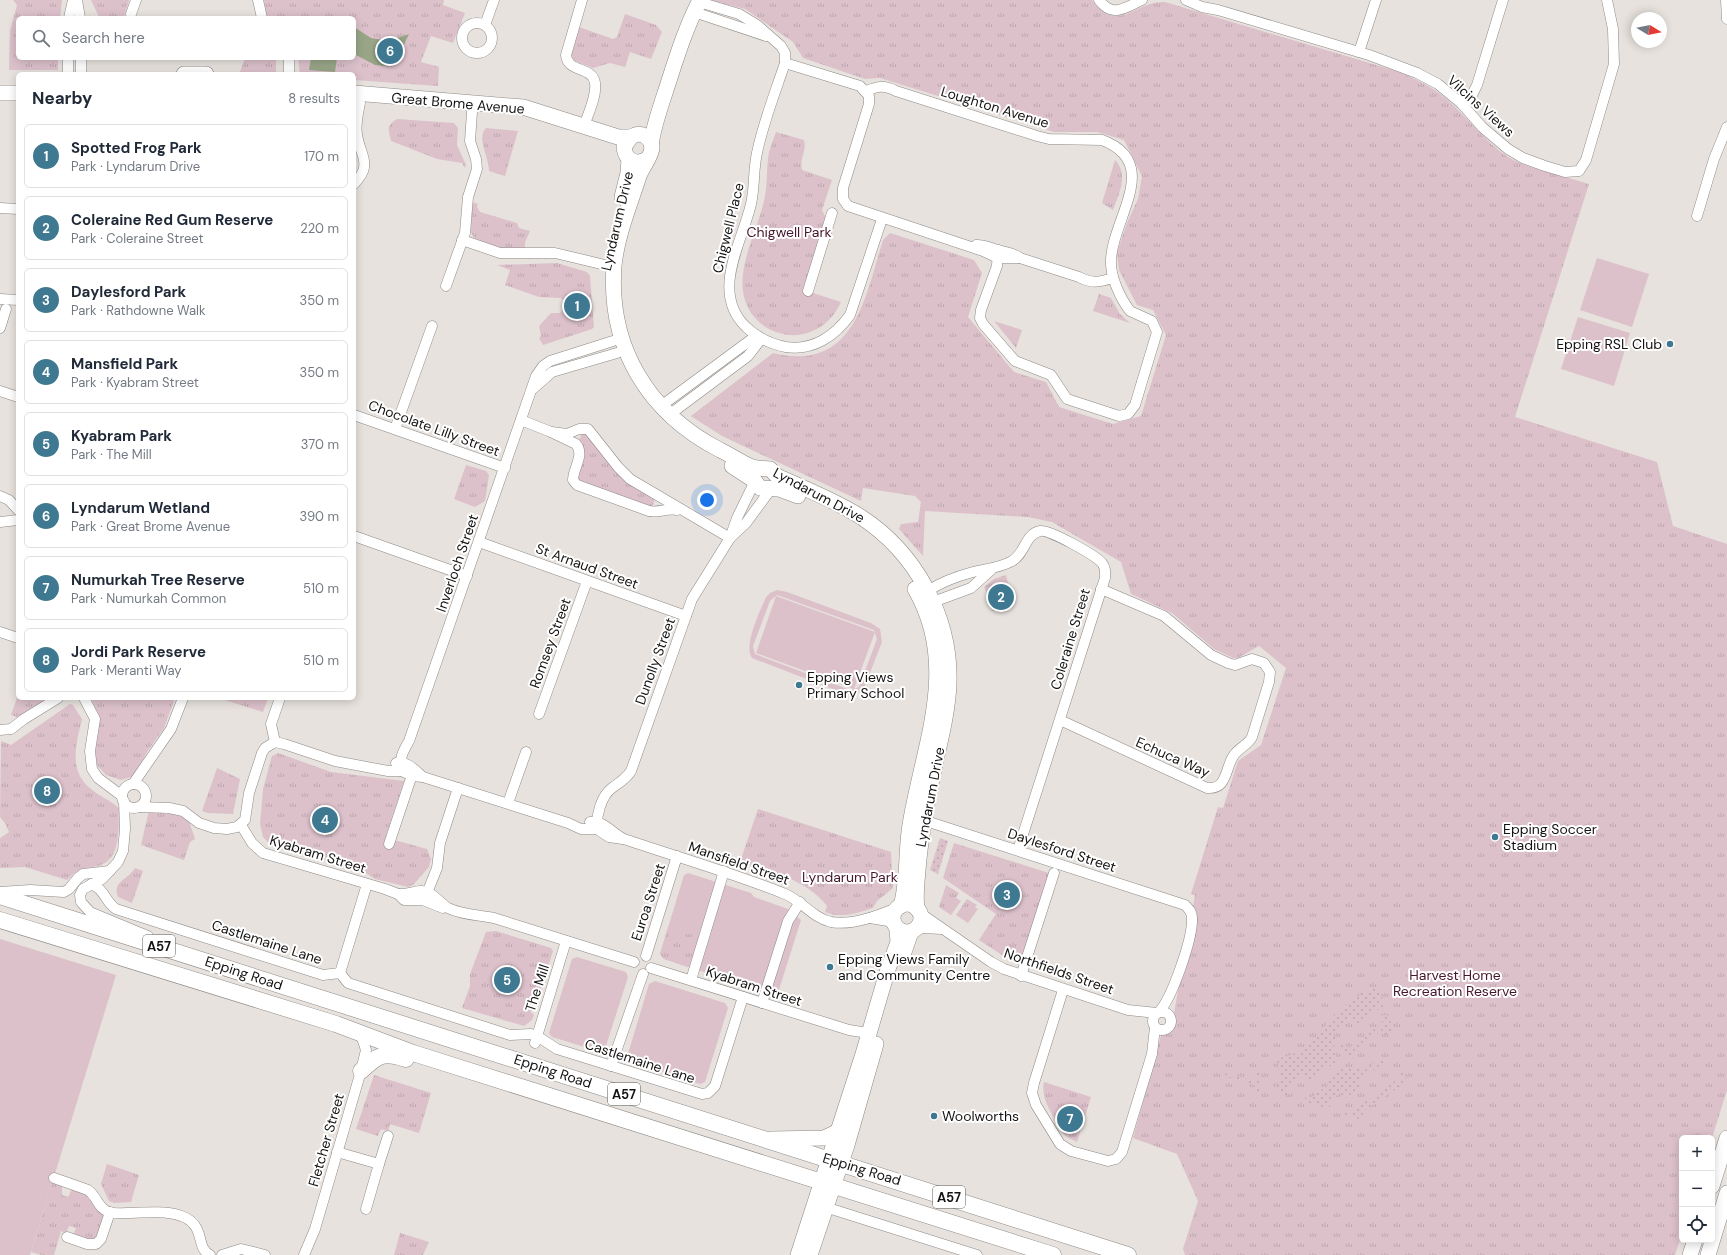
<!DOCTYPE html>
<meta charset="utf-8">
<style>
:root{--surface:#fff;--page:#f6f6f7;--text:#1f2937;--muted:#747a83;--line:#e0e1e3;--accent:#3e7891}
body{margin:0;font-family:"DM Sans",sans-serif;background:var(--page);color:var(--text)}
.controls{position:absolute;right:12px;bottom:12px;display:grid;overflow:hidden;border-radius:6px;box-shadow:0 2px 10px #0003}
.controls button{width:36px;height:36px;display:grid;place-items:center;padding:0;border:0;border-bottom:1px solid var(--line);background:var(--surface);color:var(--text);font:20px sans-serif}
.compass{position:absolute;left:1631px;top:12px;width:36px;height:36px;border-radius:50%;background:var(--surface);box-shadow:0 2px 10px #0003;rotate:100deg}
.you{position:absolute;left:707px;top:500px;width:14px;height:14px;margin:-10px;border:3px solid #fff;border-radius:50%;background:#1a73e8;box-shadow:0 0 0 6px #1a73e833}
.badge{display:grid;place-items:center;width:26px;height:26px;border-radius:50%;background:var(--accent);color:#fff;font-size:13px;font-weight:700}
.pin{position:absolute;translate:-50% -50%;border:2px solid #fff;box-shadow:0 1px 4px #0006}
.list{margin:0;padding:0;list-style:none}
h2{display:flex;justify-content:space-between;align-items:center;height:52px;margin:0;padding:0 16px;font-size:17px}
h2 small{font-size:13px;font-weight:400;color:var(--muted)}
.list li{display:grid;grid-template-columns:26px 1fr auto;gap:12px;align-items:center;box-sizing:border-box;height:64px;margin:0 8px 8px;padding:0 8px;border:1px solid var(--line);border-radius:6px}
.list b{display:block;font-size:15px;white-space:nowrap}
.list p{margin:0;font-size:13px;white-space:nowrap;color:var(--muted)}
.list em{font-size:13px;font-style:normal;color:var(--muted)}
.icon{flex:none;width:22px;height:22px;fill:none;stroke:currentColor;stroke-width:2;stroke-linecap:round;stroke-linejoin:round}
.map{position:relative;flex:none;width:1727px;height:1255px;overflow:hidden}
.search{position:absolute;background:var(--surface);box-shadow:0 2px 10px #0003;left:16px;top:16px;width:340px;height:44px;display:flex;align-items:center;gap:10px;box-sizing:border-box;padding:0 14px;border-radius:6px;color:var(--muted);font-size:15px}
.panel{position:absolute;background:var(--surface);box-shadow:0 2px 10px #0003;left:16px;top:72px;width:340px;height:628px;border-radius:6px}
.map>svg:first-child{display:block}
.grass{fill:#dcc1cb;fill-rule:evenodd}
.park{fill:url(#park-tufts)}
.garden{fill:url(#garden-dots)}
.water{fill:#98a687}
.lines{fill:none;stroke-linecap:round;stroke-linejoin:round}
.street-casing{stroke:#8e8985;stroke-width:11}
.secondary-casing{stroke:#8e8985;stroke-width:16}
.primary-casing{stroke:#8e8985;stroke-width:17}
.street{stroke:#fff;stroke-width:10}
.secondary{stroke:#fff;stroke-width:15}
.primary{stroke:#fff;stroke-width:16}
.poi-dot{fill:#3e7891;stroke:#fff;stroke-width:1.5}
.labels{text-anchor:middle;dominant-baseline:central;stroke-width:4;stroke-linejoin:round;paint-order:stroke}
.shield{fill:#fff;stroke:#5b5a59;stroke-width:1}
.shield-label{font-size:13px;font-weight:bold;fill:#151312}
.street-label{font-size:14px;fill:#151312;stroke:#fff}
.park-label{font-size:14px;fill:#46162c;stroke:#fff}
.poi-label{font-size:14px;fill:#151312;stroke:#fff;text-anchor:start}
</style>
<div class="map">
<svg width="1727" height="1255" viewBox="0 0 1727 1255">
<defs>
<pattern id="park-tufts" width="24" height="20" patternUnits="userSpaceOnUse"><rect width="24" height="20" fill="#dcc1cb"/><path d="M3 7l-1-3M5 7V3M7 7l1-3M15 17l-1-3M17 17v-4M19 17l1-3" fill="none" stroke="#bca5ad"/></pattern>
<pattern id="garden-dots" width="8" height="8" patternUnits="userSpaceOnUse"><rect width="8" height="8" fill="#dcc1cb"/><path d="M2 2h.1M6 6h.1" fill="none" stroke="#bca5ad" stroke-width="1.8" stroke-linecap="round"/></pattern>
</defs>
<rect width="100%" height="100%" fill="#e7e2dd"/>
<g class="grass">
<polygon points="1597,258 1649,274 1632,327 1580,310"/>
<polygon points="1578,317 1630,333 1614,386 1561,369"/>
<path d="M777 590 787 592 871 623 880 629 882 642 864 688 857 694 848 695 752 658C743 646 760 611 766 597L770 593ZM777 595 874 630 877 639 859 687 850 690 755 654 753 646 770 601Z"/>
<polygon points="776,596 875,632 854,689 756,653"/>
<polygon points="688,873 751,893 754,897 788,909 801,920 777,996 664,959 660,954 684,875"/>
<polygon points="0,939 116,975 30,1255 0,1255"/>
<polygon points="577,957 626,972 628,977 605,1049 601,1052 552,1037 549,1033 572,959"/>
<polygon points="655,981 725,1003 728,1008 705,1082 700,1084 629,1062 627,1057 649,984"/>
</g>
<g class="park">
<polygon points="13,0 62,0 60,18 18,18 18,58 58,58 58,70 9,70 10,31 17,5"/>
<polygon points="91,0 129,0 124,17 99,17"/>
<polygon points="264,0 444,0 443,5 465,13 453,43 431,36 421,62 439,67 438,86 354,80 354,74 300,74 298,58 354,58 354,18 267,18"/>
<path d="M710 0H1092C1118 36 1135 0 1165 2L1393 70C1415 78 1436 88 1453 105 1472 123 1486 142 1508 157 1526 168 1568 177 1589 184L1515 417 1657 462 1673 526 1727 544V1090L1712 1138H1682V1233L1675 1255H1185L1183 1249 1198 1201 1177 1154 1133 1138 1162 1032 1169 1029 1174 1013 1195 895 1191 894 1218 807 1223 808 1238 761 1261 745 1286 668 1259 646 1238 658H1233L1214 649 1172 613 1131 594 1121 562 1052 522 1028 517 925 511 923 556 899 529 901 524 918 522 921 502 915 496 863 488 861 501 722 436 691 416 773 353C855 373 865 297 883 240L890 233 974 260 982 273 968 317 1014 372 1046 382 1059 407 1113 424 1141 416 1166 335 1153 310 1137 305 1119 270 1117 252 1127 223 1138 199 1142 176 1124 140 1097 132H1054L880 78 865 79 803 58 793 42 745 9Z"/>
<polygon points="625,14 656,25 662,32 651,59 630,52 625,67 610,63 593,68 573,60 571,51 579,27 613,39 617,37"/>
<polygon points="245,58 276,58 276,74 248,74 240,72"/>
<path d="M397 119 454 123 458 128 457 145 466 165 465 168 462 163 437 159 391 141C390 131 384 127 397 119Z"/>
<path d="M486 128 518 131 505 176 489 171C489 157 476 138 486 128Z"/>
<path d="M776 132 804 140C807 151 799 159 802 170L832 180 822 210 825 216 829 218 810 292 841 302C833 320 818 333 797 335 784 336 768 331 758 321 724 287 755 240 764 201 768 185 766 168 769 152 771 145 774 138 776 132Z"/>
<path d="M1115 160C1129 175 1119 194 1113 210L1102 203Z"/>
<polygon points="472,202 478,204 477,207 480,212 517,223 519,228 530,231 525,242 525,249 501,249 474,238 471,232"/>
<polygon points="557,263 587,272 590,276 594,327 592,329 543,345 539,338 541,336 539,326 551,313 560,313 562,311 563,300 561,298 539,297 505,285 510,270 497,265"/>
<polygon points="1099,294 1111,298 1120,314 1130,323 1093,311"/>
<polygon points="994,321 1022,330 1016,348"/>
<polygon points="582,433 587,433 620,476 655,499 653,505 650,507 579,482 577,477 585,455 579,440"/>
<polygon points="466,465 486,471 489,475 485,501 475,507 454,499"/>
<polygon points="1006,575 1013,602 1003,611 992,611 991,602 984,587 994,579"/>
<polygon points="18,695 18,698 48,698 17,717 11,715"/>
<polygon points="91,698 175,698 164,728 147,752 136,773 131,777 121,780 106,775 97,765 95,753 100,717"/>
<polygon points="218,698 268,698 263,712"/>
<path d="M70 704 73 705 82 719C76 744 68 771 91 789 99 796 110 800 119 808 118 827 122 860 98 866 83 869 79 868 67 880L25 867 0 868V838L9 832 5 823 0 817 1 741 11 745Z"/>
<polygon points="278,753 331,772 404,781 386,835 387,838 427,849 431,859 429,867 414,884 408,887 375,879 366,873 324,860 273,847 263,837 260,824 263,789 272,756"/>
<polygon points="217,768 240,779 233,814 208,813 202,811"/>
<path d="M758 809 891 852 893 888 877 901 873 908C857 913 842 919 825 912L827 906C806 879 771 872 740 862Z"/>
<polygon points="149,810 165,814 181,814 189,821 195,839 190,842 184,860 141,845"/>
<polygon points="954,843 1052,874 1023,965 1002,955 979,940 996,914 943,878"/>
<path d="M135 868 143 871 132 903 118 897C112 881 128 880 135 868Z"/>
<polygon points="946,885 959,893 956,898 961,901 951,915 939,907"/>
<polygon points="967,899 977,905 975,907 978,909 968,923 956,915"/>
<polygon points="668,927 698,937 688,967 664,959 660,954"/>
<polygon points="496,931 551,948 553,951 539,996 537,996 531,1013 534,1014 532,1020 524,1026 462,1008 470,986 470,974 486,932"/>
<polygon points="374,1075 431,1093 419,1133 390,1124 388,1131 381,1129 378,1136 356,1129"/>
<path d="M1044 1082 1091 1097 1077 1142 1067 1137 1063 1133C1055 1118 1040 1100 1044 1082Z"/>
<polygon points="107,1164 139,1175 131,1202 114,1203 109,1201 101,1184"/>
<path d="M52 1183 62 1186V1195L68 1197 72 1189C87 1194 88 1195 95 1208 97 1211 100 1212 102 1214 107 1221 98 1235 94 1241L73 1236 76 1228 69 1226 66 1233 61 1231 54 1255H42L31 1252Z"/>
<polygon points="400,1233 429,1242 423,1255 394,1255"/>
</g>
<g class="garden">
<polygon points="940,838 948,841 938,874 930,870"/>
<path d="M1372 987 1377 988 1384 1002 1383 1006 1357 1024 1353 1018 1332 1033 1336 1038 1333 1049 1337 1058V1061L1309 1081 1305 1075 1287 1088 1291 1093 1283 1096 1278 1093 1275 1086 1280 1084 1278 1062 1272 1063V1060C1314 1051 1310 1040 1337 1013 1347 1003 1360 995 1372 987Z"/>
<polygon points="1383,1015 1387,1015 1390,1018 1392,1032 1386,1035 1383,1030 1351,1053 1354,1059 1349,1060 1341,1048 1341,1045 1344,1043 1348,1048 1380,1025 1383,1023 1379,1018"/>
<polygon points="1381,1058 1384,1063 1360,1079 1363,1086 1345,1098 1340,1093 1328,1102 1331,1108 1325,1109 1301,1100 1303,1095 1308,1100 1328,1085 1326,1079 1343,1068 1353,1068 1357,1066 1362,1072"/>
<polygon points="1401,1069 1406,1079 1402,1088 1400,1086 1364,1111 1366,1117 1356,1119 1344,1114 1344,1110 1348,1114 1402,1076 1399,1071"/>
<polygon points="1221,1072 1251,1080 1255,1080 1255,1073 1259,1073 1261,1089 1259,1091 1253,1092 1255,1085 1220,1075"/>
</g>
<g class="water">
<polygon points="354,27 371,38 389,41 409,34 398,57 392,63 384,66 375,65 354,54"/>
<polygon points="311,58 337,58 335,72 309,70"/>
</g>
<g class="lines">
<defs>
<g id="street">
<polyline points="77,0 80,18"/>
<polyline points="258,0 262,18"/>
<path d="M582 0 566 55C567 73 593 66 595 83 597 96 588 114 584 126"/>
<path d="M1099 0C1113 19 1126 7 1142 0"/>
<polyline points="1186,0 1202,7 1218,10 1369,55 1417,73 1438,84 1462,104 1482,127 1508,149 1523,158 1545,166 1565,172 1579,171 1586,160 1614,64 1613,29 1607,0"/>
<polyline points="1726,0 1727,19"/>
<path d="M699 2 739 14 757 25 781 46 785 53V63C775 93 763 123 757 153 753 170 755 187 751 204 742 243 710 292 746 327 758 338 770 344 786 347 813 351 835 336 850 315L882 219"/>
<polyline points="694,12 766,36"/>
<polyline points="131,14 136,0"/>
<polyline points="69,18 73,0"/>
<circle cx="477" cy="38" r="15"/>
<polyline points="485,25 494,0"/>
<polyline points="1359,52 1376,0"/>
<polyline points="785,63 860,86 869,96 869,104 843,188 843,199 848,206 983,251 998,258 1020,258"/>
<polyline points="68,74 68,58"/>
<polyline points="81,74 81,58"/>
<polyline points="289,74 289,58"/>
<path d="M866 91C878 86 884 85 896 91L1037 136 1049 139 1102 140C1163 163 1112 219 1111 260 1110 276 1120 298 1130 311L1152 321 1157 332 1135 405 1128 414 1119 416 1067 399 1051 375 1015 361 983 324 980 318 981 310 997 266 998 250"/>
<polyline points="1462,104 1472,95 1477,85 1503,0"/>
<path d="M354 184C373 164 361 158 357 135 355 125 358 113 360 103"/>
<polyline points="0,208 18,209"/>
<polyline points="1697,216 1714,159 1727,127"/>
<polyline points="462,240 500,253 555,253 605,265"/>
<path d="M976 245C985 244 989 248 998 250 1006 253 1012 252 1020 258L1079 277C1092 284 1100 282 1113 278"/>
<polyline points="446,286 465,233 468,197 477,169 476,159 470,141 472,112"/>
<polyline points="808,291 832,213"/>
<polyline points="0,299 18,300"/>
<polyline points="0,328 6,309"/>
<polyline points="534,388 552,372 617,353"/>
<polyline points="0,391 18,397"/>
<polyline points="661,406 756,336"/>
<polyline points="354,415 505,468"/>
<polyline points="669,415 748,356 761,339"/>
<path d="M521 420 551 432 576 444C585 455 573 468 573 480L577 485 649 511C659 513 667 508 677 510"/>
<polyline points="395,429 432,326"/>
<polyline points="551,432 567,434 579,429 588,429 618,467 630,479 730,538"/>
<polyline points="0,496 9,500 18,510"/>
<polyline points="0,522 18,520"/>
<polyline points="354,536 467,576"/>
<polyline points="731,537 746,523 771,489"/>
<polyline points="479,542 686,616"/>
<path d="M928 591C941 582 958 576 973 572 986 569 1000 568 1012 561 1025 554 1025 534 1040 531 1049 529 1095 555 1102 563 1106 568 1105 572 1105 578L1018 850"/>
<polyline points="933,602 971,588 991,570"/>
<polyline points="0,632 18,638"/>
<polyline points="84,698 95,719 90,751 92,769 98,778 122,796"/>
<polyline points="539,714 587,581"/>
<path d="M1060 720 1207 788C1228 790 1225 767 1234 755 1240 747 1248 745 1252 737L1269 682 1270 672 1264 663 1252 659 1235 665 1228 663 1211 655 1164 616 1101 589"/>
<polyline points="0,730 11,729 24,719 58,698"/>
<polyline points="275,742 284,744 335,761 388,771 401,771 413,776 423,777 568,823 581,829 597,829 609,837 623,839"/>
<path d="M396 763C406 760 415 770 423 777"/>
<path d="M401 771C399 759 403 751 409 741L536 376 543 366 550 361 613 341"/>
<polyline points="133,784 171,729 183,698"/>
<circle cx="134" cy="796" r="12"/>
<polyline points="124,801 125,829 123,851 118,862 102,879 83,889 80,895 81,902 90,912 148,936"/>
<polyline points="508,803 526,752"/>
<polyline points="139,807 169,808 183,811 199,823 214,828 227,829 237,827 245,820 249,793 262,753 265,748 275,742 271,724 280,698"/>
<path d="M923 820 1185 905C1189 909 1192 912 1192 918 1193 938 1172 998 1159 1012"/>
<path d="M590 822C606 820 613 836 627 840 680 858 733 873 785 894 802 901 813 918 831 922 853 926 879 915 899 907"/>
<polyline points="241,825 252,843 263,853 385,889 398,894 404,900 423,900 443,908"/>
<path d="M597 829C596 816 601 796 612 788 620 782 626 779 631 771L692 599 730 538 737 518 755 481"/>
<polyline points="389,844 410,781"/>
<path d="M91 884C105 889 105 902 116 909L323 975 340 973 348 983 510 1035 531 1034 537 1036 557 1049 702 1094 708 1093 715 1086 743 997"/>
<polyline points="0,892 30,890 64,892 69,889 78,878 83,874 110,871"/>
<path d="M398 894C406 895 417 890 422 891 433 892 440 903 448 908 462 915 479 915 494 918L634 962"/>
<polyline points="425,898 437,868 440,843 458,788"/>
<polyline points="920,913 991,962 1004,969 1128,1010 1157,1013"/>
<polyline points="870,918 888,921 895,926"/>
<polyline points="913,931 922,928 942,929"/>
<polyline points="646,956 677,856"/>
<polyline points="651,968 849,1030 868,1033"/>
<polyline points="340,973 367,884"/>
<polyline points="1021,976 1054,873"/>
<polyline points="691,980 724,871"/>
<polyline points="1063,990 1034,1083 1032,1093 1036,1105 1060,1144 1071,1151 1108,1161 1116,1159 1122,1152 1152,1054 1155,1027"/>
<polyline points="762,1003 788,921 800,902"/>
<circle cx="1162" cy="1021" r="9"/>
<polyline points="535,1043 566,941"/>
<polyline points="611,1066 643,974"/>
<polyline points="337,1152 379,1164 366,1209"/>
<polyline points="379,1164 388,1136"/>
<path d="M54 1178 88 1190C97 1196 98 1209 109 1212 114 1214 121 1213 127 1213 146 1213 169 1209 186 1218 205 1228 196 1248 210 1255"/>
<polyline points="825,1207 977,1255"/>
<polyline points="67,1237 87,1244 96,1244 101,1239 110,1212"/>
<polyline points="222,1255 241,1249 265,1255"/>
<polyline points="304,1255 315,1229 361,1071 366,1050 360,1032"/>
</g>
<g id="secondary">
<polyline points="184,74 206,74"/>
<polyline points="0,93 18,93"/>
<polyline points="354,93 523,107 618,137 631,137"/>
<path d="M651 144C654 125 660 108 666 90 676 59 685 29 700 0"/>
<path d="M647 159C636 166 625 160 624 147L631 137C636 134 640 133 645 136 662 146 643 164 639 176 630 205 617 235 614 266 608 347 648 413 720 450 731 455 741 463 752 467 759 469 764 468 770 469L777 476C805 489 835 500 861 517 916 553 951 617 949 683 948 709 942 734 936 760 928 797 921 832 918 870 917 883 915 895 917 909"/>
<polyline points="622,197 628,173 629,159"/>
<polyline points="732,466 755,481 760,488 779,489 798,496"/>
<circle cx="907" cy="918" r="14"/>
<path d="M901 906C909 877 905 848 911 819 925 740 959 665 915 589"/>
<polyline points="902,958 911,932"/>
<polyline points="772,1139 824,1138 839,1131"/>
<polyline points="1712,1186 1727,1138"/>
<polyline points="798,1255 863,1054 888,969 898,942 897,929"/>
<polyline points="810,1255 847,1145 876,1044"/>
<polyline points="1690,1255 1695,1240"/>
<polyline points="1708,1255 1727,1193"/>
</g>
<g id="primary">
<polyline points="0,896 1128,1255"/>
<polyline points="0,920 336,1024 413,1053 1053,1255"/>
<path d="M361 1071C379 1054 383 1052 406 1059"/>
</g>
</defs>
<use href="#street" class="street-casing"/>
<use href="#secondary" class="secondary-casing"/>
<use href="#primary" class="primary-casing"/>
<use href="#street" class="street"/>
<use href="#secondary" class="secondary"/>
<use href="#primary" class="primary"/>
</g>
<g class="poi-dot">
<circle cx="1670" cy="344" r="4"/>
<circle cx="799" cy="685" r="4"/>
<circle cx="1495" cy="837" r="4"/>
<circle cx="830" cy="967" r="4"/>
<circle cx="934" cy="1116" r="4"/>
</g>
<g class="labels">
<g class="shield">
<rect x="143" y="935" width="32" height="22" rx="3"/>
<rect x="608" y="1083" width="32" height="22" rx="3"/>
<rect x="933" y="1186" width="32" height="22" rx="3"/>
</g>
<g class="shield-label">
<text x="159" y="946">A57</text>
<text x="624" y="1094">A57</text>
<text x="949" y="1197">A57</text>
</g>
<g class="street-label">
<text transform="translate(458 103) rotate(5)">Great Brome Avenue</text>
<text transform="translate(1481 106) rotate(42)">Vilcins Views</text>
<text transform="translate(995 107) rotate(17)">Loughton Avenue</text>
<text transform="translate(617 221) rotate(-77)">Lyndarum Drive</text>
<text transform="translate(728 228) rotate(-76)">Chigwell Place</text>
<text transform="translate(434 428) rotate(20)">Chocolate Lilly Street</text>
<text transform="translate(819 495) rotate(28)">Lyndarum Drive</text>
<text transform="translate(457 563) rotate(-71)">Inverloch Street</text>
<text transform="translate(587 566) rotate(20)">St Arnaud Street</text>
<text transform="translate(1070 639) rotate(-73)">Coleraine Street</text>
<text transform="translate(550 643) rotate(-70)">Romsey Street</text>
<text transform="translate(655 661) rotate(-70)">Dunolly Street</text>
<text transform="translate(1173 757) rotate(24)">Echuca Way</text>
<text transform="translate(930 797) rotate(-79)">Lyndarum Drive</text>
<text transform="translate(1062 850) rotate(18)">Daylesford Street</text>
<text transform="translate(318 854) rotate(17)">Kyabram Street</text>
<text transform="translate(739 863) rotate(19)">Mansfield Street</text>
<text transform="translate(648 902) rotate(-72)">Euroa Street</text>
<text transform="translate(267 942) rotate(18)">Castlemaine Lane</text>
<text transform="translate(1059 971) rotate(19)">Northfields Street</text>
<text transform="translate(244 973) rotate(18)">Epping Road</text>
<text transform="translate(754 986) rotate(18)">Kyabram Street</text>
<text transform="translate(537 988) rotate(-72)">The Mill</text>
<text transform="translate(640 1061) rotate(18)">Castlemaine Lane</text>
<text transform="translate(553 1071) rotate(18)">Epping Road</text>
<text transform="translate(326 1140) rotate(-74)">Fletcher Street</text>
<text transform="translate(862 1169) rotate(17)">Epping Road</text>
</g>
<g class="park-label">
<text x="789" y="232">Chigwell Park</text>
<text x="850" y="877">Lyndarum Park</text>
<text x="1455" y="975">Harvest Home<tspan x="1455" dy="16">Recreation Reserve</tspan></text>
</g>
<g class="poi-label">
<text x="1662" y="344" text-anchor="end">Epping RSL Club</text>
<text x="807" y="677">Epping Views<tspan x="807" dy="16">Primary School</tspan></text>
<text x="1503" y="829">Epping Soccer<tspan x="1503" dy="16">Stadium</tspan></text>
<text x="838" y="959">Epping Views Family<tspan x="838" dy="16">and Community Centre</tspan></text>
<text x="942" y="1116">Woolworths</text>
</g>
</g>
</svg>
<div class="controls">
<button>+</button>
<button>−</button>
<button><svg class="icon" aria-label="locate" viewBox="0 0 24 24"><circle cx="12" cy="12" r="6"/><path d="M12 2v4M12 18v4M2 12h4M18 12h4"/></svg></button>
</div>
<svg class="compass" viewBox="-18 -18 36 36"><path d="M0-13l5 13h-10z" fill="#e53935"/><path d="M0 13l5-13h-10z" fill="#747a83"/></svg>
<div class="you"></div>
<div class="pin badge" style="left:577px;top:306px">1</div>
<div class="pin badge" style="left:1001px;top:597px">2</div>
<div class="pin badge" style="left:1007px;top:895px">3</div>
<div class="pin badge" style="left:325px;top:820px">4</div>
<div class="pin badge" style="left:507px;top:980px">5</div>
<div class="pin badge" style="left:390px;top:51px">6</div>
<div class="pin badge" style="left:1070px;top:1119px">7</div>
<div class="pin badge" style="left:47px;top:791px">8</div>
<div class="search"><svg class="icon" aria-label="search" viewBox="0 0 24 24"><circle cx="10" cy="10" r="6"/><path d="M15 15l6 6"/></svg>Search here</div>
<section class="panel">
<h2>Nearby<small>8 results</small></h2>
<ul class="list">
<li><span class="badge">1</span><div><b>Spotted Frog Park</b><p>Park · Lyndarum Drive</p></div><em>170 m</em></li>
<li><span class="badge">2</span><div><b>Coleraine Red Gum Reserve</b><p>Park · Coleraine Street</p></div><em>220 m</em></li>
<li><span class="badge">3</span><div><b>Daylesford Park</b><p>Park · Rathdowne Walk</p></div><em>350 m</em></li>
<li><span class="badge">4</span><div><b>Mansfield Park</b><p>Park · Kyabram Street</p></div><em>350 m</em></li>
<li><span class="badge">5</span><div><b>Kyabram Park</b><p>Park · The Mill</p></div><em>370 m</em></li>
<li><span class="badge">6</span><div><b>Lyndarum Wetland</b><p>Park · Great Brome Avenue</p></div><em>390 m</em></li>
<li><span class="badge">7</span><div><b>Numurkah Tree Reserve</b><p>Park · Numurkah Common</p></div><em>510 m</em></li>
<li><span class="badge">8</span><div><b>Jordi Park Reserve</b><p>Park · Meranti Way</p></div><em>510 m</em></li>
</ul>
</section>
</div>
